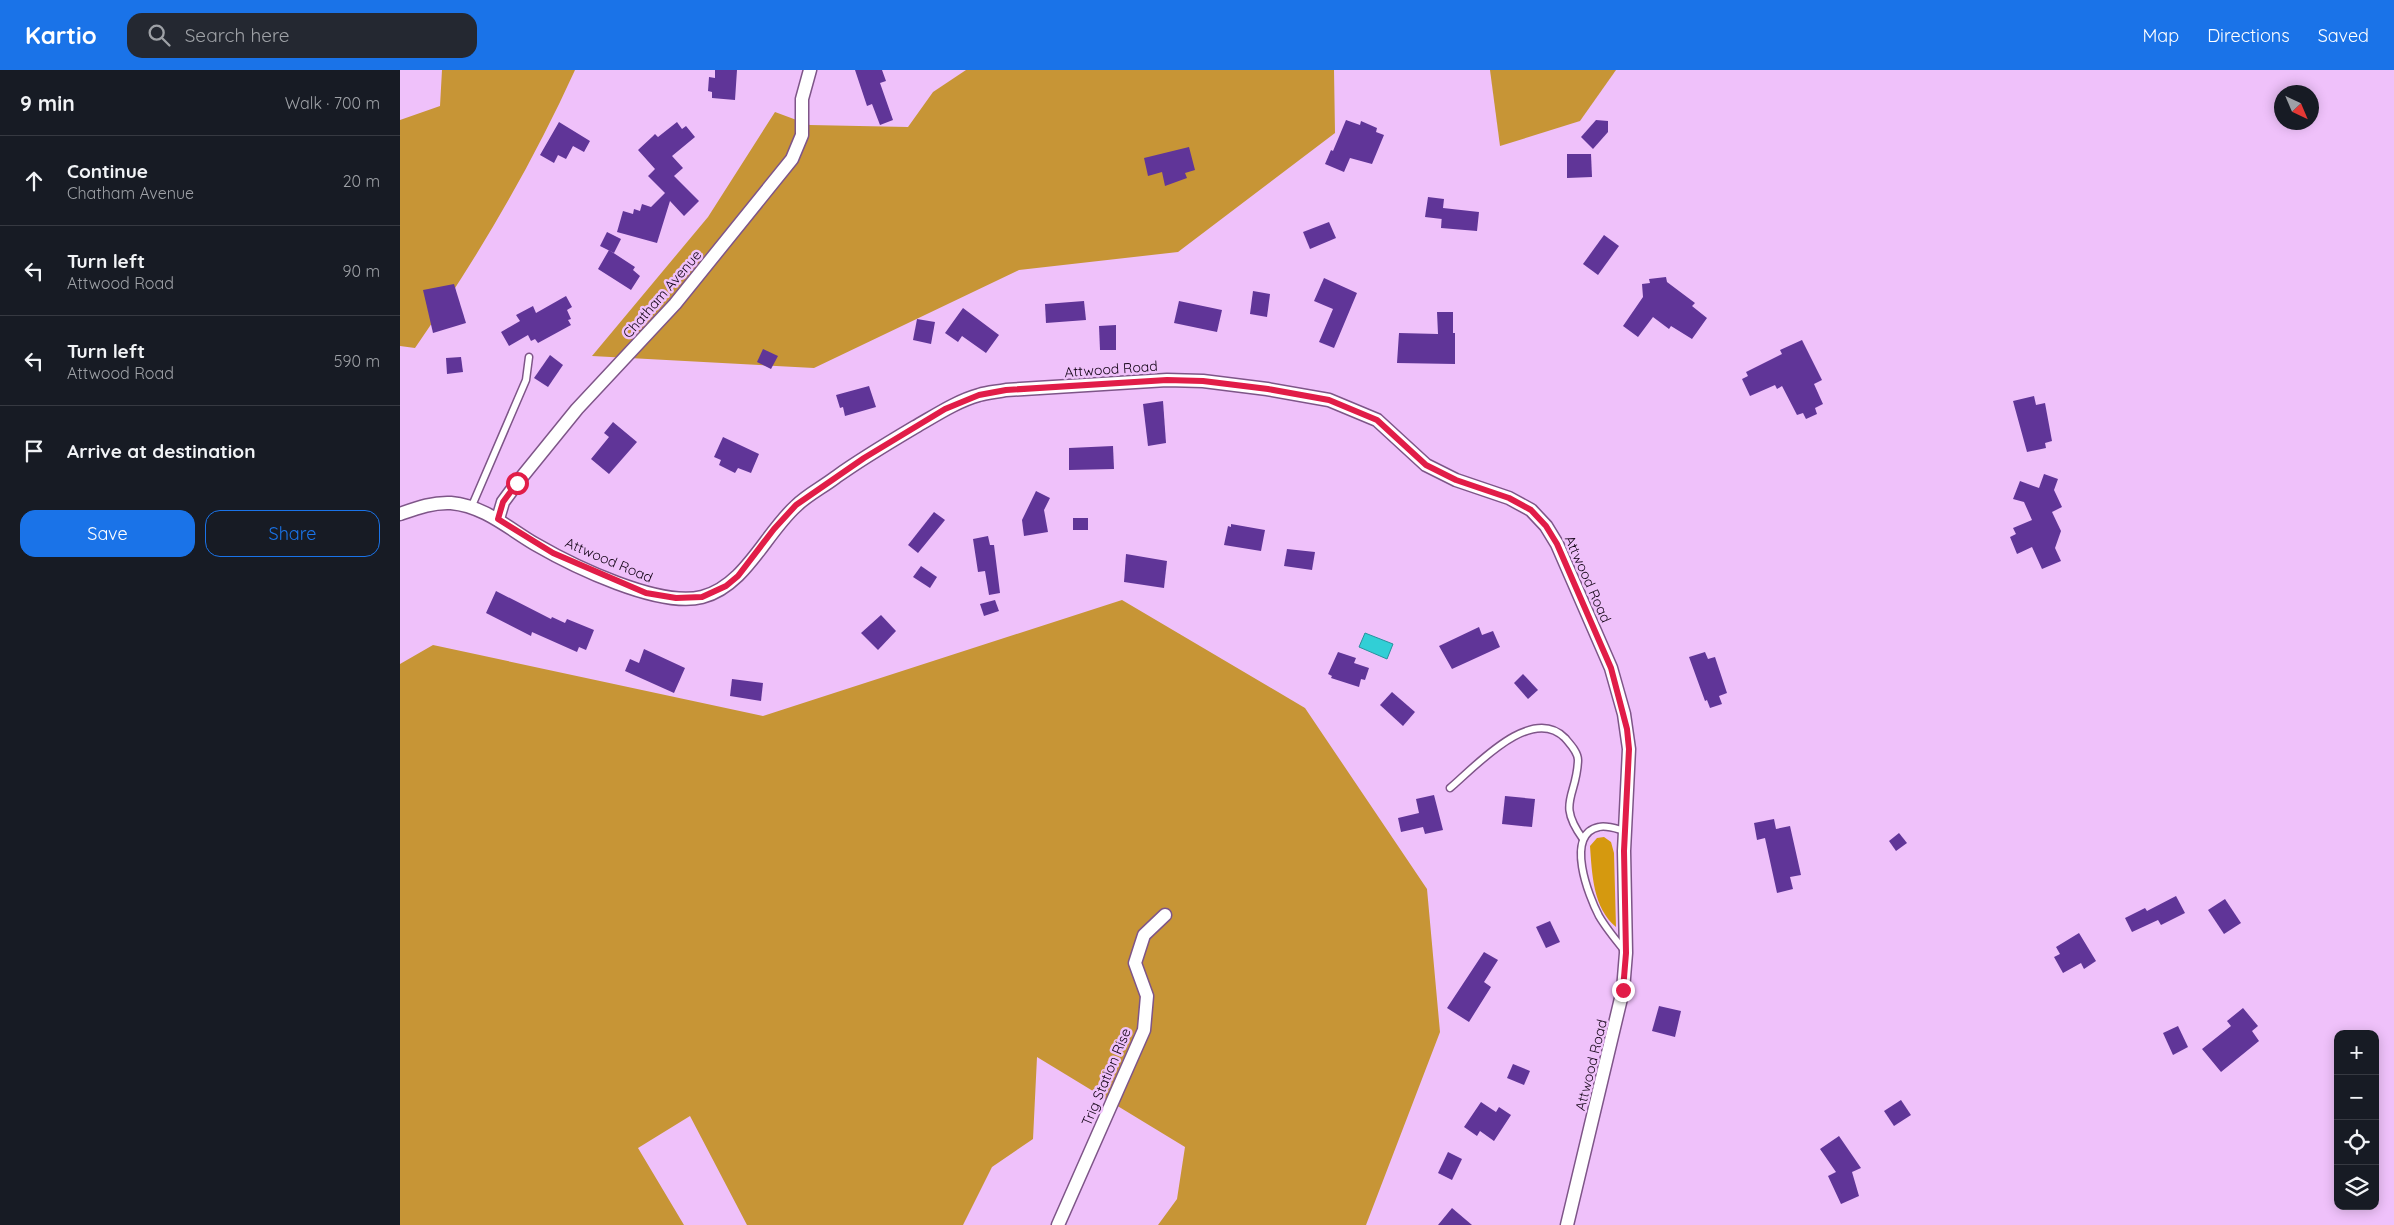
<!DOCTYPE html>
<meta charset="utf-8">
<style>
:root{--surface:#171b24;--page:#242831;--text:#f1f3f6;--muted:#9ea1a6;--line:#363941;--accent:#1a73e8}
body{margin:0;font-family:Quicksand,sans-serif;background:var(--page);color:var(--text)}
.controls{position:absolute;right:15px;bottom:15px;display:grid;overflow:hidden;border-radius:10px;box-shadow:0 2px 12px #0003}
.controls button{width:45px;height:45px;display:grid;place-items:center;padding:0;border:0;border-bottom:1px solid var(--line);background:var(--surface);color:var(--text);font:25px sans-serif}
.compass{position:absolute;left:1874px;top:15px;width:45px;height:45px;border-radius:50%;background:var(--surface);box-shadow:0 2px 12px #0003;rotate:136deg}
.stop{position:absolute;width:15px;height:15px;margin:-11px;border:4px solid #e11d48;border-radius:50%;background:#fff}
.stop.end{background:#e11d48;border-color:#fff;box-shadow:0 1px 5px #0008}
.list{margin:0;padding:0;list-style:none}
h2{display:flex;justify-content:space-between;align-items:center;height:65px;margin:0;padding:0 20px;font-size:21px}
h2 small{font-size:16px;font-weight:400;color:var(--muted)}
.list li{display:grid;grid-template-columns:32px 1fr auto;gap:15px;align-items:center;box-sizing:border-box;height:90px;padding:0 20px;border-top:1px solid var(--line)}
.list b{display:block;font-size:19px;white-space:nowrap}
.list p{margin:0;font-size:16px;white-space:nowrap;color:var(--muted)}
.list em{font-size:16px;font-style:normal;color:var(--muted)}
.actions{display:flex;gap:10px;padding:15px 20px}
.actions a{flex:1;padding:11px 0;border:1px solid var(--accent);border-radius:15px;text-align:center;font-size:18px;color:var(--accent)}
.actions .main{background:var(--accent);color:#fff}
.icon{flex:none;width:28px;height:28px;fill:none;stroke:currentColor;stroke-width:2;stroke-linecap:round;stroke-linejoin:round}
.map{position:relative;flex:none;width:1994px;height:1155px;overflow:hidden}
header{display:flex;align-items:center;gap:30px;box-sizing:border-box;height:70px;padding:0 25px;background:var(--accent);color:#fff}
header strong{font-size:24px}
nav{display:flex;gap:28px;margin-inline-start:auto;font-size:18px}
.search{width:350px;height:45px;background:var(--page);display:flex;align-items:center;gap:12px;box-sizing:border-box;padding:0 18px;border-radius:15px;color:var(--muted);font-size:19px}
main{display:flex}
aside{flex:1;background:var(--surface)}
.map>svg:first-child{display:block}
.green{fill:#d5990f}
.forest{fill:#c79536}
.water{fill:#31cfd6;stroke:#28929d}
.building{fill:#603598}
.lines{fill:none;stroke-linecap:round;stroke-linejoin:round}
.lane-casing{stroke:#7e5588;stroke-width:9}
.street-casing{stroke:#7e5588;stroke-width:15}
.lane{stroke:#fff;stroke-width:6}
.street{stroke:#fff;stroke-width:12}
.route{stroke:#e11d48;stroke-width:6}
.labels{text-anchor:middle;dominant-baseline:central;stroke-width:5;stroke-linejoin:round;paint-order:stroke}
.street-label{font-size:14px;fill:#140517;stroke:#efc1fa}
</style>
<header>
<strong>Kartio</strong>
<div class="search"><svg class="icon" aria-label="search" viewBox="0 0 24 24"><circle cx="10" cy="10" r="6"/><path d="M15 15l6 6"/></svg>Search here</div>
<nav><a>Map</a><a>Directions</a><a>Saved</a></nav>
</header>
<main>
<aside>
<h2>9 min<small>Walk · 700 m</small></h2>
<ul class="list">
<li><svg class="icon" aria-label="ahead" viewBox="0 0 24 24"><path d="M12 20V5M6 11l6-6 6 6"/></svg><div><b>Continue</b><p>Chatham Avenue</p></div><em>20 m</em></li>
<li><svg class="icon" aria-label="left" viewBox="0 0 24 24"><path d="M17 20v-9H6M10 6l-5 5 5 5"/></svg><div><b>Turn left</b><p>Attwood Road</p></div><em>90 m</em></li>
<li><svg class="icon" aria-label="left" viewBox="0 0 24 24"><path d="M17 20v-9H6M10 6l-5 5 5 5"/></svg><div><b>Turn left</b><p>Attwood Road</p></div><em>590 m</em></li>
<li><svg class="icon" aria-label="arrive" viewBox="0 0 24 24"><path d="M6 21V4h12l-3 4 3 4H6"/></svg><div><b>Arrive at destination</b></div></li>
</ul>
<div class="actions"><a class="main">Save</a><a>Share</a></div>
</aside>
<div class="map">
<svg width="1994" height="1155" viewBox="0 0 1994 1155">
<rect width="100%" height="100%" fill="#efc1fa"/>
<path class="green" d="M1204 767 1211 772 1214 783 1216 857C1193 838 1192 804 1190 776L1197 768Z"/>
<g class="forest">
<path d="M42 0H175C131 97 76 190 15 278L0 276V50L40 36Z"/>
<polygon points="566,0 934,0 935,63 778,182 619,200 414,298 192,286 308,147 375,42 410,55 508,57 533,22"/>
<polygon points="1090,0 1216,0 1180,51 1100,76"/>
<polygon points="722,530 905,638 1027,819 1040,962 966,1155 758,1155 777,1129 785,1077 637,987 633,1069 592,1097 563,1155 347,1155 290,1046 238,1078 284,1155 0,1155 0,594 33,575 363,646"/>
</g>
<polygon class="water" points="965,563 993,574 987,589 959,577"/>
<g class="building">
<polygon points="315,0 337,0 335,30 312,28 312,22 308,21 309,7 315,8"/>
<polygon points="455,0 482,0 486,11 480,13 493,50 480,55 472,34 467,36"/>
<polygon points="946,50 960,55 961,51 977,58 976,62 984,65 972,94 950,88 944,102 925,94 931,80 933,81"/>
<polygon points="1196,50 1208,51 1208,62 1193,79 1181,67"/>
<polygon points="159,52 190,71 184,82 173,76 166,89 158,85 154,93 140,85"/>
<polygon points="277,52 282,59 286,56 295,67 272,86 283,98 274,106 299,131 284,146 270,131 257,173 217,162 223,141 233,144 234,139 240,141 242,134 251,137 265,123 248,106 255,99 238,80 252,67 255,64 258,67"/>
<polygon points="789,77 795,100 785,103 787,108 765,116 762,102 748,106 744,88"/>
<polygon points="1167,84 1191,84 1192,107 1167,108"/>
<polygon points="1028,127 1044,129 1043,138 1079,142 1077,161 1041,158 1042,144 1042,149 1025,147"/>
<polygon points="929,152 936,168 910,179 903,162"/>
<polygon points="207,162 221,169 214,183 200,176"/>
<polygon points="1204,165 1219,176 1198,205 1183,194"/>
<polygon points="209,180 235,197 233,200 240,206 231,220 198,199"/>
<polygon points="1266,207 1267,212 1295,233 1292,236 1307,248 1292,269 1271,256 1269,259 1253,247 1238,267 1223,256 1243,227 1242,214 1250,213 1249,209"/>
<polygon points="924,208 957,223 934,278 919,272 933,239 914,231"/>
<polygon points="54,214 66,253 33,263 23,220"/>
<polygon points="853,221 870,224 867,247 850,244"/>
<polygon points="166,226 172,237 167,240 171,249 168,250 171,255 138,273 135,269 131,271 128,265 109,276 101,262 120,251 116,245 133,236 136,243"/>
<polygon points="684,231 686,250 646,253 645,234"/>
<polygon points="779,231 822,240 817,262 774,253"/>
<polygon points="563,238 599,265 586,283 562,266 558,272 545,263"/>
<polygon points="1037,242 1053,242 1053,263 1055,263 1055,294 997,293 999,263 1038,264"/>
<polygon points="517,249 535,252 531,274 513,270"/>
<polygon points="716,255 716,280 700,280 699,256"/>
<polygon points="1402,270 1422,310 1414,314 1423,334 1415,338 1417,344 1406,349 1403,343 1397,345 1382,316 1377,319 1375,315 1350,326 1342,309 1348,306 1346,302 1382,284 1380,280"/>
<polygon points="363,279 378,286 371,299 357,292"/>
<polygon points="150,285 163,295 148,317 134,308"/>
<polygon points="61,287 63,302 47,304 46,288"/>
<polygon points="469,316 476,337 445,346 443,337 440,338 436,325"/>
<polygon points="1634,326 1636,335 1645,333 1652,371 1645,373 1646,378 1627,382 1613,331"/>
<polygon points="763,331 766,373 748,376 743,334"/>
<polygon points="213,352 237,372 209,404 191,389 209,367 204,363"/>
<polygon points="323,367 359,384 351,403 338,398 335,403 319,395 321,390 314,387"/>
<polygon points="713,376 714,399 669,400 669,378"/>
<polygon points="1644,404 1658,409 1654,420 1662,437 1652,442 1661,461 1655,478 1661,491 1642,499 1632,477 1617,484 1610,467 1616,464 1613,458 1632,450 1624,432 1613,429 1620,411 1639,418"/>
<polygon points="636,421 650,428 644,440 648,462 624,466 622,450"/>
<polygon points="534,442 545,450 518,483 508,475"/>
<rect x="673" y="448" width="15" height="12"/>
<polygon points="831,454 865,460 861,481 824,475 828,456 831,457"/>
<polygon points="588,466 590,475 594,475 600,523 589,525 585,501 578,502 573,469"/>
<polygon points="887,479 915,482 912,500 884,496"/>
<polygon points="726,484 767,491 764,518 724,512"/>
<polygon points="521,496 537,507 530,518 513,507"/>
<polygon points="96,521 151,549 152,547 165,553 167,549 194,560 186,580 179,577 177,582 132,562 131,566 86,543"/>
<polygon points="595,530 599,541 584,546 580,534"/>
<polygon points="481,545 496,561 478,580 461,563"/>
<polygon points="1079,557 1082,565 1093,561 1100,577 1052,599 1039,576"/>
<polygon points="244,579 285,598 274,623 225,601 230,589 239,593"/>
<polygon points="938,582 956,588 954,593 969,598 965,610 961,609 959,617 931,608 932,606 928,604"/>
<polygon points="1305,582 1308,589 1315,587 1327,623 1319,626 1322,634 1310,638 1307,630 1305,631 1289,587"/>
<polygon points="1123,604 1138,620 1128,629 1114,613"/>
<polygon points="332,609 363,613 361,631 330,626"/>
<polygon points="992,622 1015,642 1003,656 980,635"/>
<polygon points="1034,725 1043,760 1025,764 1023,757 1001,762 998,748 1019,743 1016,729"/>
<polygon points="1105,726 1135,729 1132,757 1102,754"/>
<polygon points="1374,749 1376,759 1390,756 1401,805 1390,807 1393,819 1377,823 1365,768 1357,770 1354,753"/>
<polygon points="1499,763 1507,773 1496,781 1489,771"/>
<polygon points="1776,826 1785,843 1761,855 1758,850 1732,862 1725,848 1745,838 1747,841"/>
<polygon points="1825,829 1841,853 1824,864 1808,840"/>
<polygon points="1150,851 1160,872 1146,878 1136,857"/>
<polygon points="1679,863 1696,891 1684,899 1681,893 1663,903 1654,887 1660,884 1656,877"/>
<polygon points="1084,882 1098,890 1084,912 1091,917 1069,952 1047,938"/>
<polygon points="1259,936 1281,941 1275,967 1252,961"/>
<polygon points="1843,938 1858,956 1852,961 1859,971 1821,1002 1802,979 1831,956 1827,951"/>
<polygon points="1778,956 1788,977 1773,985 1763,963"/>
<polygon points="1113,994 1130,1001 1124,1015 1107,1008"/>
<polygon points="1501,1030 1511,1045 1494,1056 1484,1041"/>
<polygon points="1081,1032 1096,1042 1099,1037 1111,1045 1094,1071 1080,1061 1077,1066 1064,1057"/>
<polygon points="1439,1066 1461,1098 1452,1102 1459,1126 1441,1134 1428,1106 1436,1102 1420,1079"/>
<polygon points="1048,1082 1062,1089 1052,1110 1038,1103"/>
<polygon points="1052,1138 1072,1155 1038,1155"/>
</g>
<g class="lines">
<defs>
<g id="lane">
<polyline points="71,438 126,310 129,287"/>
<path d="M1050 718C1075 697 1131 634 1165 668 1170 674 1178 682 1178 690 1177 727 1156 732 1183 769"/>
<path d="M1224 880C1215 869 1206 858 1199 846 1189 827 1164 764 1199 757 1207 755 1217 759 1225 761"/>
</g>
<g id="street">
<path d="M0 444C17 438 33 432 51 433 84 436 108 458 135 474 173 496 259 538 302 527 345 516 365 464 396 436 407 425 423 417 436 407 461 389 488 373 515 357 536 345 557 331 579 325 588 322 597 322 606 320L767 310 803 311 867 319 929 330 977 350 1026 395 1056 410 1109 428 1131 440 1146 456 1157 474 1211 598 1224 644 1229 679 1224 781 1226 883 1223 920 1167 1155"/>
<polyline points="98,449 103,432 117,413 177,339 275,234 392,89 402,65 402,29 410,0"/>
<polyline points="658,1155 744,960 747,926 735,893 744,865 765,845"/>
</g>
</defs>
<use href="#lane" class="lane-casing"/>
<use href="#street" class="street-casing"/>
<use href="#lane" class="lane"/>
<use href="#street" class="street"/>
</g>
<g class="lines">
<polyline class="route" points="117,413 103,432 98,449 153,483 246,523 276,528 302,527 326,516 338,506 374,459 396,435 464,388 545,339 579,325 606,320 767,310 803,311 868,319 929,330 977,350 1026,395 1056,410 1109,428 1131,440 1146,456 1157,474 1211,598 1227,659 1229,679 1224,781 1226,883 1223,920"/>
</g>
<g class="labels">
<g class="street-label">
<text transform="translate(262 224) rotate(-49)">Chatham Avenue</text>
<text transform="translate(711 299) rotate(-4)">Attwood Road</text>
<text transform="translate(209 490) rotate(23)">Attwood Road</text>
<text transform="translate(1188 509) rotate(66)">Attwood Road</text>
<text transform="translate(1191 995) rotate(-76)">Attwood Road</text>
<text transform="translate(706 1007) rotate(-67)">Trig Station Rise</text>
</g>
</g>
</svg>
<div class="controls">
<button>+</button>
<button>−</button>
<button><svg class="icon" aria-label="locate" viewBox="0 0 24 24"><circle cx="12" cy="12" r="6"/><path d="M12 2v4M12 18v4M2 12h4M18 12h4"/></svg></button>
<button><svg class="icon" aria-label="layers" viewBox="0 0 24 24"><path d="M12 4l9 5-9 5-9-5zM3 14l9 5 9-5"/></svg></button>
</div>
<svg class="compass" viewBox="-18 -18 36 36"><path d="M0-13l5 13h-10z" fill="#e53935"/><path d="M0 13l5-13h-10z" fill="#9ea1a6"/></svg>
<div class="stop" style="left:117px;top:413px"></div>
<div class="stop end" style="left:1223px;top:920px"></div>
</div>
</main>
